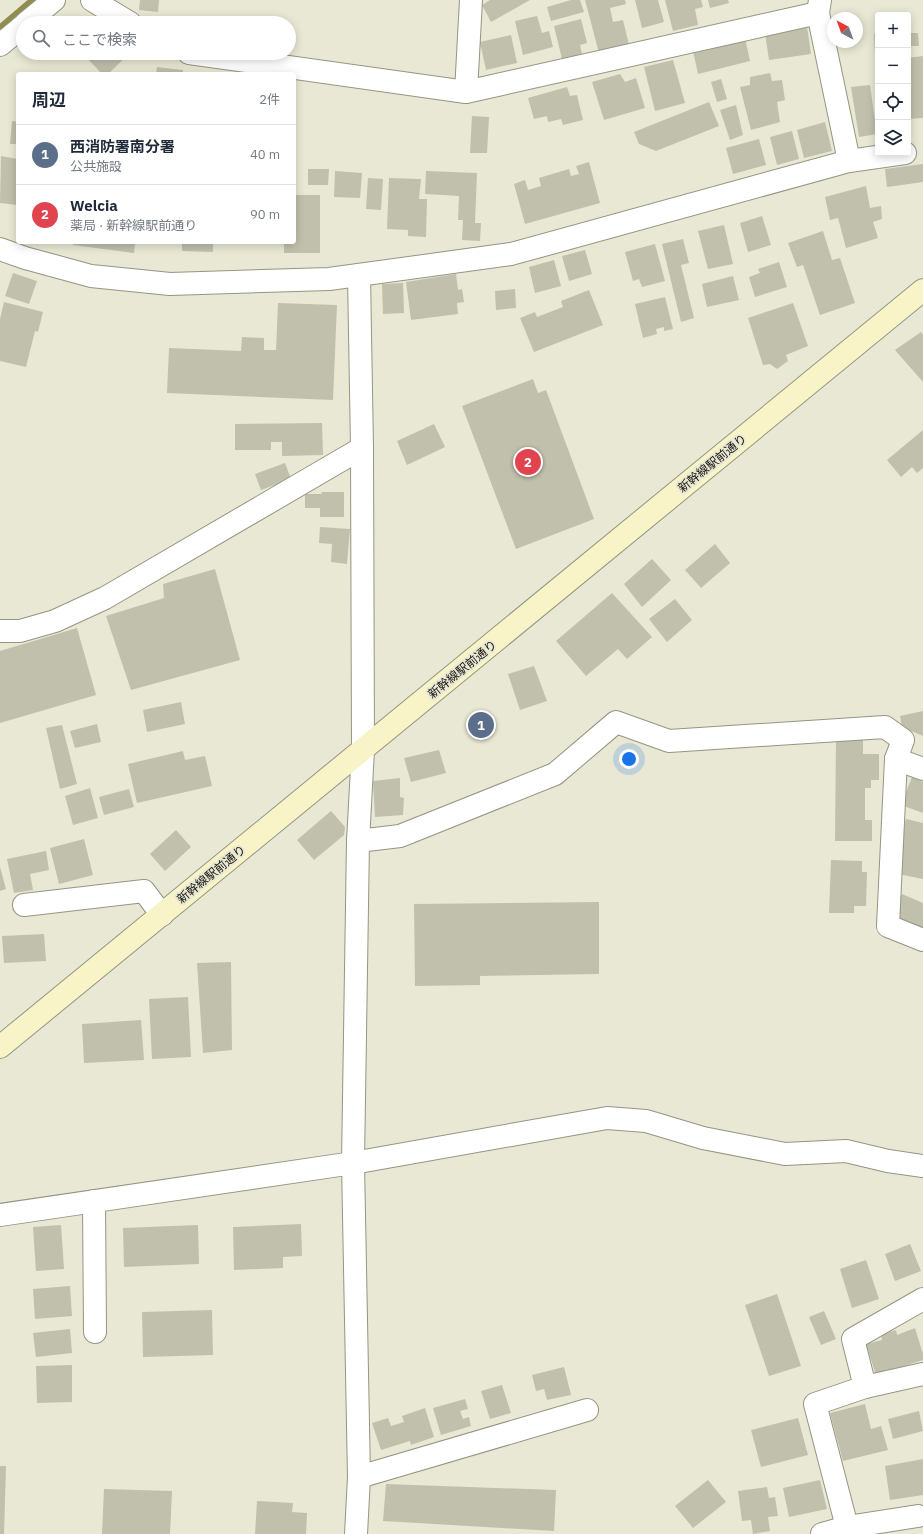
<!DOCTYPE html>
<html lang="ja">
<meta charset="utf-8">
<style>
:root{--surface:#fff;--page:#f6f6f7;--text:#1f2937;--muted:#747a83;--line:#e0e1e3;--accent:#0f766e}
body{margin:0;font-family:"IBM Plex Sans","Noto Sans JP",sans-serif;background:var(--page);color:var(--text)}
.controls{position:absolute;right:12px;top:12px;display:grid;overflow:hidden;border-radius:4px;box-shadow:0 2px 10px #0003}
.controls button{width:36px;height:36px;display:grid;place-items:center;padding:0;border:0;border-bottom:1px solid var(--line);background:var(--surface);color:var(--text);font:20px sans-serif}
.compass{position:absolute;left:827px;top:12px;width:36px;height:36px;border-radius:50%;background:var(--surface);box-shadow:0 2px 10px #0003;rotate:319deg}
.you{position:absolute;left:629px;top:759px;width:14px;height:14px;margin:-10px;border:3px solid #fff;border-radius:50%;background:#1a73e8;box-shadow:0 0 0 6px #1a73e833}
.badge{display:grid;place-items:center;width:26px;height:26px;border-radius:50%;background:var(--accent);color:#fff;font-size:13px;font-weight:700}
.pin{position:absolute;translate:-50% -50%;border:2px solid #fff;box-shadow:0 1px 4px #0006}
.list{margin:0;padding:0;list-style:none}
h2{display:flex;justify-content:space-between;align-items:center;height:52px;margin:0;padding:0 16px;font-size:17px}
h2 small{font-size:13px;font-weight:400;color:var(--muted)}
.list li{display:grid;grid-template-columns:26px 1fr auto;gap:12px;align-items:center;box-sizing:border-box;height:60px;padding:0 16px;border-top:1px solid var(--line)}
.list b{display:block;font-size:15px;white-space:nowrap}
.list p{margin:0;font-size:13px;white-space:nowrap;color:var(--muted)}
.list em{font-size:13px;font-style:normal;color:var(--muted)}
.icon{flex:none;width:22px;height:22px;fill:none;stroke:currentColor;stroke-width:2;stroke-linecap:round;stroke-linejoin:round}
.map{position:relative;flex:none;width:923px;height:1534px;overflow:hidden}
.search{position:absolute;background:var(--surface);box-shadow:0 2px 10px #0003;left:16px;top:16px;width:280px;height:44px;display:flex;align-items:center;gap:10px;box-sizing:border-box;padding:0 14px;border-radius:22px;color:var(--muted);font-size:15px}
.panel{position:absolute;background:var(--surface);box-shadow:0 2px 10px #0003;left:16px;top:72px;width:280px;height:172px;border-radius:4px}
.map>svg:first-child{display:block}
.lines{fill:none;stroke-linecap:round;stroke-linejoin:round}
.stream{stroke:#918d4e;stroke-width:7}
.building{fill:#c1c0ad}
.street-casing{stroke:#959582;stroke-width:24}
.secondary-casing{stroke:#959582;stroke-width:24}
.street{stroke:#fff;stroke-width:22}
.secondary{stroke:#f8f4c8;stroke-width:22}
.labels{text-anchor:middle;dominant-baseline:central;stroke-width:4;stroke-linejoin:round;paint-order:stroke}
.street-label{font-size:12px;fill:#14130d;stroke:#e9e8d4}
</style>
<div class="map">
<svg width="923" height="1534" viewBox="0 0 923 1534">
<rect width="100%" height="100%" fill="#e9e8d4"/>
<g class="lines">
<polyline class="stream" points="0,28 33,0"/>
</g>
<g class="building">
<polygon points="140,0 159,0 158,12 139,10"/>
<polygon points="490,0 530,0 491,22 482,5"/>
<polygon points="571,0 580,0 584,12 551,21 547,7"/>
<polygon points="585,0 625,0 626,4 610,8 613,22 623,20 629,45 599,53"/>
<polygon points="635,0 658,0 664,22 642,28"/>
<polygon points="665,0 701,0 703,7 695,9 698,25 673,31"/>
<polygon points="708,0 728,0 729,3 710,8"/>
<polygon points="537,16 542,33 549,31 553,47 523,55 515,21"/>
<polygon points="581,19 587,43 580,45 582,54 562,59 554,26"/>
<polygon points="807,27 811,54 769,60 765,33"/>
<polygon points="908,33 918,33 919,46 908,46"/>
<polygon points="874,34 878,34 878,55 875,55"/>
<polygon points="511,35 517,63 486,70 480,42"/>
<polygon points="745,38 750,61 698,74 693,51"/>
<polygon points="90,53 130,53 108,74 102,74 86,57"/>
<polygon points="923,56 923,118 908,119 908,58"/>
<polygon points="673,60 685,103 655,111 644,67"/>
<polygon points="157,67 183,70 183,74 156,74"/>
<polygon points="770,73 772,81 782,80 785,100 777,102 780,122 751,130 740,87 750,85 750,77"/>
<polygon points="620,74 625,82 636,78 645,108 604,120 592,82"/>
<polygon points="721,79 727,99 717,102 711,82"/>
<polygon points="870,85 877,134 859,137 851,87"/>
<polygon points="567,87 570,96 577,95 583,120 563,125 561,119 548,122 547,116 534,119 528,98"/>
<polygon points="709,102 719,126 656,151 639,144 634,132"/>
<polygon points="736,105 743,135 730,140 720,110"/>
<polygon points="472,116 489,117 487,153 470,153"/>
<polygon points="12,121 18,122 18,144 10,144"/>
<polygon points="825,122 832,151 804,158 797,130"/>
<polygon points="792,131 799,159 777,165 770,137"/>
<polygon points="759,139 766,165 733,174 726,148"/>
<polygon points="1,156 18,159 18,205 0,203"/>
<polygon points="589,162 600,203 525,224 514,184 525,180 528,190 541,186 539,178 569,169 571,176 579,174 576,166"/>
<polygon points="923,164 923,182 887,187 885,169"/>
<polygon points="308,169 329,169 328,185 308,185"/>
<polygon points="335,171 362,173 360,198 334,197"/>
<polygon points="426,171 477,173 475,223 481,223 480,241 462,240 463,220 458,220 459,196 425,194"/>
<polygon points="368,178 383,179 381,210 366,209"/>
<polygon points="389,178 421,179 419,199 427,199 426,237 408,236 408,230 387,229"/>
<polygon points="866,186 870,208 881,206 882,219 873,222 878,238 846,248 838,218 830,220 825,197"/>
<polygon points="294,195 320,195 320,253 284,253 284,242 294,242"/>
<polygon points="762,216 771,245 748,252 740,223"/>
<polygon points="724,225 733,264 708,269 698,231"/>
<polygon points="823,231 832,260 840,258 855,303 820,315 803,265 797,267 788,243"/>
<polygon points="683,239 689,263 681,265 694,318 681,322 662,244"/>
<polygon points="73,242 135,242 134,253 73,245"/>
<polygon points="182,242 213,242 213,252 182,251"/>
<polygon points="655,244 665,281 642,287 639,279 633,281 625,252"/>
<polygon points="585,250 592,274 569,281 562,256"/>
<polygon points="554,260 561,286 535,293 529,267"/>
<polygon points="779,262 787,287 755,297 749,277 760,273 758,269"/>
<polygon points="13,273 37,281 29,304 5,296"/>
<polygon points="456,274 458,290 462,289 464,302 457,303 458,314 411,320 406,282"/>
<polygon points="733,276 739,300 707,307 702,284"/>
<polygon points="403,283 404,313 383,314 382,284"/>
<polygon points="515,289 516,308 496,310 495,291"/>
<polygon points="589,290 603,325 534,352 520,318 535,312 537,317 563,307 561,301"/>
<polygon points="665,297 673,329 664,331 664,327 656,329 657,334 643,338 635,304"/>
<polygon points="4,302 43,312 38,332 35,331 26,367 0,361 0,319"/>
<polygon points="278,303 337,305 333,400 167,393 169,348 241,351 242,337 264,338 264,350 276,350"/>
<polygon points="793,303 808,346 786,355 788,361 777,369 770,364 763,365 748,318"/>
<polygon points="921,332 923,335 923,382 895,350"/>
<polygon points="533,379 538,393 546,390 594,519 516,549 462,406"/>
<polygon points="322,423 323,455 282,456 282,442 271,442 271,450 235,450 235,424"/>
<polygon points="434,424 445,447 407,465 397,441"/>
<polygon points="923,430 923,468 917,473 912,467 901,477 887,460"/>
<polygon points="285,463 291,479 261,490 255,474"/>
<polygon points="321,492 344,492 344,517 320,517 320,508 305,508 305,494 322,494"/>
<polygon points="320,527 350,529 347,564 331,562 332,544 319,543"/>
<polygon points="715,544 730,563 701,588 685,570"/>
<polygon points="652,559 671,580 642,607 624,584"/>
<polygon points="215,569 240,660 131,690 106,616 164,598 163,584"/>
<polygon points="612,593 652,637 627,659 618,649 586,676 556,641"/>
<polygon points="675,599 692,620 667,642 649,619"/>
<polygon points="77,628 96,695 0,723 0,651"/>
<polygon points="534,666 547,701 520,710 508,674"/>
<polygon points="181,702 185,724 147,732 143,710"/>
<polygon points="923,711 923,736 902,727 900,716"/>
<polygon points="97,724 101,742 75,748 70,731"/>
<polygon points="62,725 77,784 60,789 46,728"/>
<polygon points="836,737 863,738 863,754 879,754 879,780 871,780 871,788 865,788 865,820 872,820 872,841 835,841"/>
<polygon points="439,750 446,773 411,782 404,758"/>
<polygon points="183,751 185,760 205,756 212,786 137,803 128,764"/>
<polygon points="912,777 923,782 923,813 901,805"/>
<polygon points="400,778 400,797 404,798 403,815 375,817 373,781"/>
<polygon points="90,788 98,818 73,825 65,796"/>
<polygon points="129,789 134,807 104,815 99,797"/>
<polygon points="331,811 345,827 344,835 314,860 297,840"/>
<polygon points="906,819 923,823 923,879 893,873"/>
<polygon points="176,830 191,847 165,871 150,854"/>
<polygon points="84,839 93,875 59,884 50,848"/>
<polygon points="46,851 49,870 30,874 33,890 14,893 7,859"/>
<polygon points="831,860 862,861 862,872 867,872 866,906 854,906 854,913 829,913"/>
<polygon points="0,867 6,889 0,891"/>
<polygon points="902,894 923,903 923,935 891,922"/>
<polygon points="599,902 599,974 480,976 480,985 415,986 414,904"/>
<polygon points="44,934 46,961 4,963 2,936"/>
<polygon points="231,962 232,1050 203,1053 197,963"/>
<polygon points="188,997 191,1057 152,1059 149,999"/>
<polygon points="141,1020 144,1060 84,1063 82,1024"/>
<polygon points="301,1224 302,1256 283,1257 283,1268 234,1270 233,1227"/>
<polygon points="61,1225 64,1269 36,1271 33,1227"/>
<polygon points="198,1225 199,1264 124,1267 123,1228"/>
<polygon points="910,1244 921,1271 895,1281 885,1254"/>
<polygon points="866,1260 879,1299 852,1308 840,1269"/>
<polygon points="70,1286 72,1316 35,1319 33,1289"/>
<polygon points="777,1294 801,1366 769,1376 745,1305"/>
<polygon points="212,1310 213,1355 143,1357 142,1312"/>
<polygon points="824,1311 836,1339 821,1345 809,1317"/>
<polygon points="915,1328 923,1354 923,1360 876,1375 866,1344 882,1340 881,1335 896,1330 897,1335"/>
<polygon points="70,1329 72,1353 36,1357 33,1333"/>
<polygon points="72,1365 72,1402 37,1403 36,1366"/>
<polygon points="564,1367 571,1395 547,1400 544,1389 536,1391 532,1375"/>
<polygon points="502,1385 511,1413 490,1419 481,1391"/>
<polygon points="465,1399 468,1409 460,1411 463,1419 469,1417 471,1426 441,1435 433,1408"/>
<polygon points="865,1404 871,1429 881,1426 888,1450 843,1461 830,1413"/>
<polygon points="425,1408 434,1437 411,1445 410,1441 381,1450 372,1423 388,1418 391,1426 404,1422 402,1416"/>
<polygon points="919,1411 923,1431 893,1439 888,1419"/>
<polygon points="798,1418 808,1455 761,1467 751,1430"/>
<polygon points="923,1459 923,1495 890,1500 885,1466"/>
<polygon points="0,1466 6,1466 4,1534 0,1534"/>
<polygon points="708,1480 726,1502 693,1528 675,1506"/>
<polygon points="820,1480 827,1509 789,1517 783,1488"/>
<polygon points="386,1484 556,1490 554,1531 383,1521"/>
<polygon points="767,1487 769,1498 775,1497 778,1516 768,1517 770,1531 753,1534 751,1520 742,1521 738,1491"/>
<polygon points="104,1489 172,1491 170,1534 102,1534"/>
<polygon points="257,1501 293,1503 292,1512 307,1513 306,1534 255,1534"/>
</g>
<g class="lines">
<defs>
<g id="street">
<polyline points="92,0 130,23"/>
<polyline points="820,0 818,13 849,161"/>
<polyline points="26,23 54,0"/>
<polyline points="0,45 23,26"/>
<polyline points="189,53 466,92 818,13"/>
<polyline points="466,92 471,0"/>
<polyline points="0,249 25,258 91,276 170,284 329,279 511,254 849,161 905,153"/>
<polyline points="0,631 20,631 55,621 105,598 362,448"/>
<polyline points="896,759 888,926 923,940"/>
<polyline points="358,841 400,836 555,774 616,722 669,741 885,727 903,740 896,759 923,769"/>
<polyline points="24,905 144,891 162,915"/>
<polyline points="94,1201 95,1332"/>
<polyline points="0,1215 353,1163 607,1118 646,1121 703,1138 785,1154 846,1151 888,1161 923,1166"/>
<polyline points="865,1387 853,1339 923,1299"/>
<polyline points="359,1477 587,1410"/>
<polyline points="847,1527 815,1404 865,1387 923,1374"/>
<polyline points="356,1534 359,1477 353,1163 358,841 363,750 362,448 359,275"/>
<polyline points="822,1534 847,1527 918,1516"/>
</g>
<polyline id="secondary" points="0,1047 923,290"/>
</defs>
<use href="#street" class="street-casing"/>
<use href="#secondary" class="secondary-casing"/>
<use href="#street" class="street"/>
<use href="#secondary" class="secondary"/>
</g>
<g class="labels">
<g class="street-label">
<text transform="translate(712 463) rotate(-39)">新幹線駅前通り</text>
<text transform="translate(462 669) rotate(-39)">新幹線駅前通り</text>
<text transform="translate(211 874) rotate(-39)">新幹線駅前通り</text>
</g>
</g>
</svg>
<div class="controls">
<button>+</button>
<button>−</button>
<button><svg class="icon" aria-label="locate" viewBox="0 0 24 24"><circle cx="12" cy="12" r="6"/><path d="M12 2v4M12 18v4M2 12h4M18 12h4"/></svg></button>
<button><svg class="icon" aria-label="layers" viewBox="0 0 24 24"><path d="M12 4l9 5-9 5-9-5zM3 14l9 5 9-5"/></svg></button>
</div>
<svg class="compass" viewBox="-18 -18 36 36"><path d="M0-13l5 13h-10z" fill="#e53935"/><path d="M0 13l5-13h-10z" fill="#747a83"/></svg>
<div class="you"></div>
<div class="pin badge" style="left:481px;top:725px;background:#5c6f8a">1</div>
<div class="pin badge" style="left:528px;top:462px;background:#e0444e">2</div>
<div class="search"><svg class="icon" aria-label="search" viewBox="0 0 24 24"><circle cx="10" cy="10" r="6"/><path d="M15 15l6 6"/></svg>ここで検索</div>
<section class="panel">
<h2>周辺<small>2件</small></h2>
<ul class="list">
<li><span class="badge" style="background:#5c6f8a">1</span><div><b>西消防署南分署</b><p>公共施設</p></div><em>40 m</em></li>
<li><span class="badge" style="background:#e0444e">2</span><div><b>Welcia</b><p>薬局 · 新幹線駅前通り</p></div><em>90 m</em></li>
</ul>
</section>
</div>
